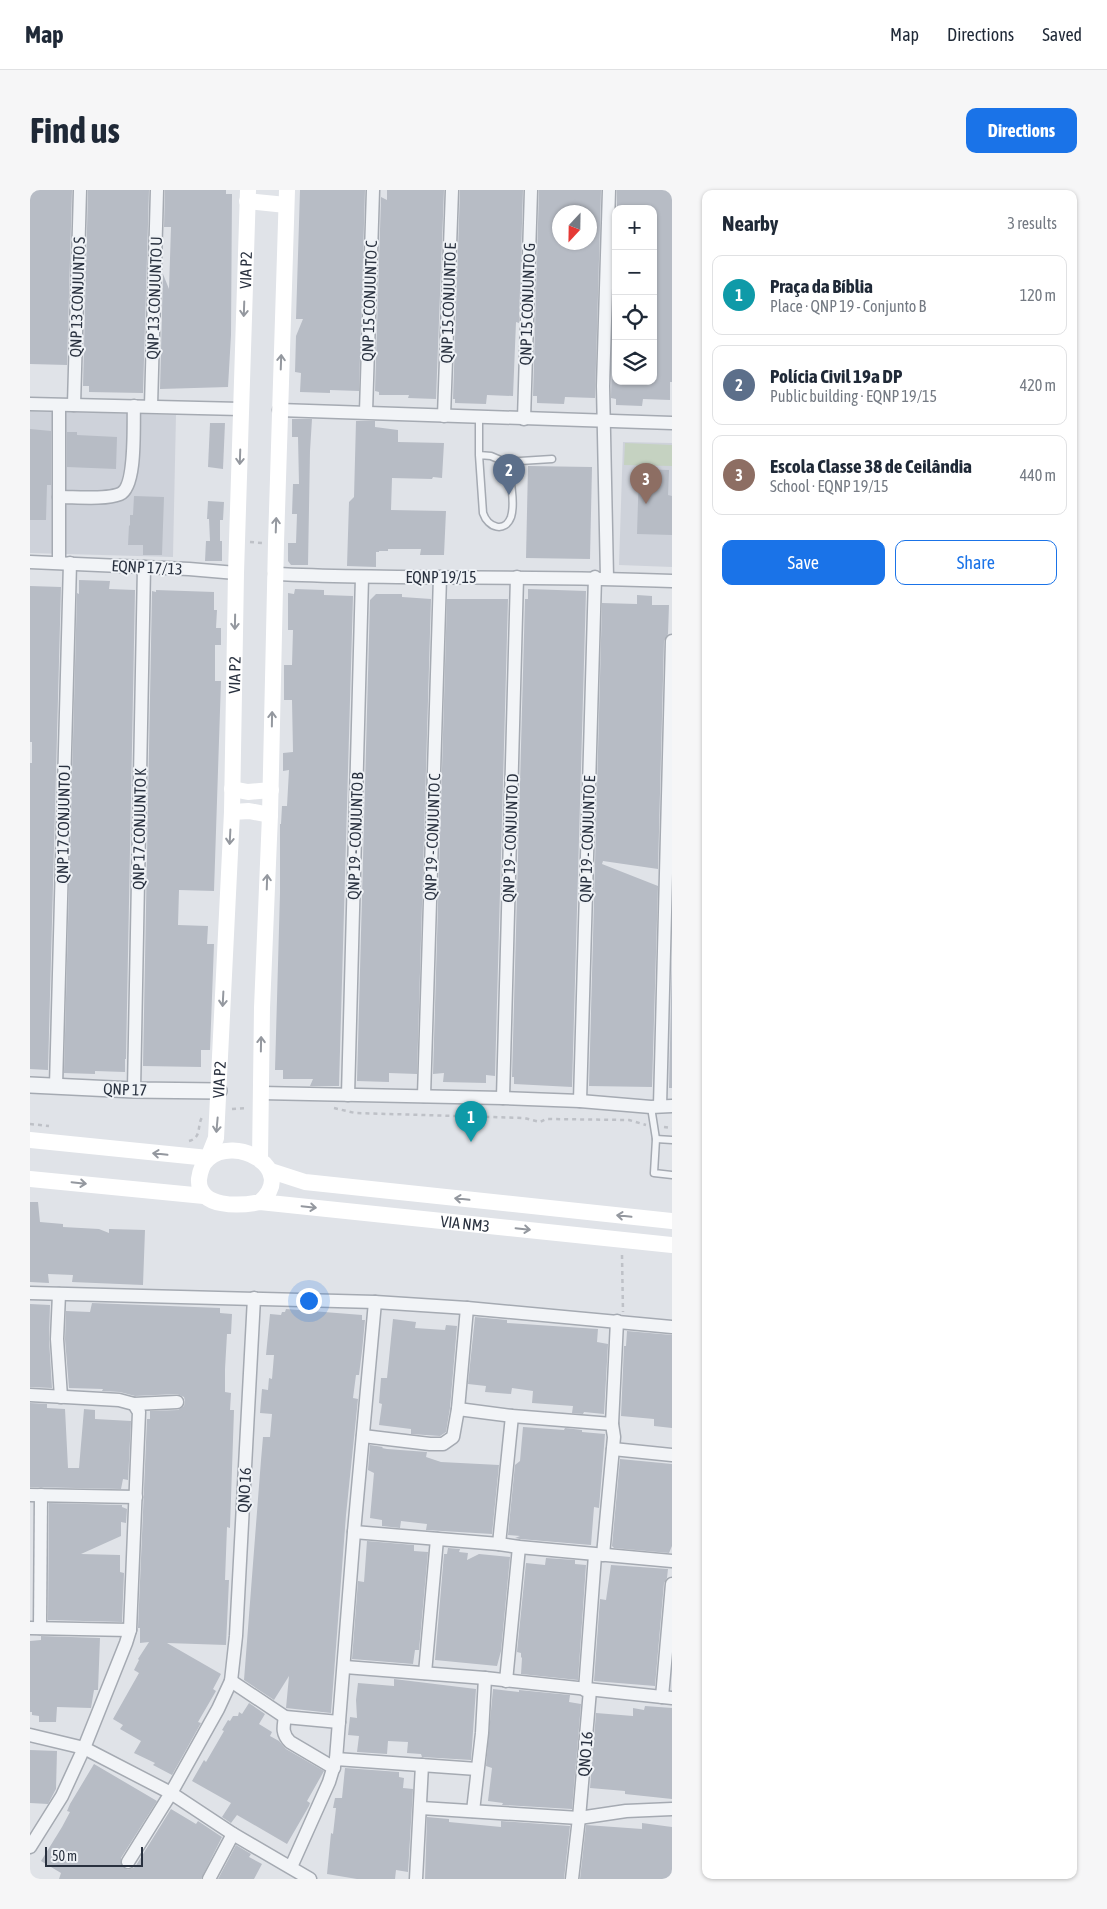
<!DOCTYPE html>
<meta charset="utf-8">
<style>
:root{--surface:#fff;--page:#f6f6f7;--text:#1f2937;--muted:#747a83;--line:#e0e1e3;--accent:#1a73e8}
body{margin:0;font-family:"Asap Condensed",sans-serif;background:var(--page);color:var(--text)}
.controls{position:absolute;right:15px;top:15px;display:grid;overflow:hidden;border-radius:10px;box-shadow:0 1px 4px #0004}
.controls button{width:45px;height:45px;display:grid;place-items:center;padding:0;border:0;border-bottom:1px solid var(--line);background:var(--surface);color:var(--text);font:25px sans-serif}
.compass{position:absolute;left:522px;top:15px;width:45px;height:45px;border-radius:50%;background:var(--surface);box-shadow:0 1px 4px #0004;rotate:202deg}
.scale{position:absolute;left:15px;bottom:12px;width:98px;box-sizing:border-box;padding-left:5px;border:2px solid #29313f;border-top:0;font-size:14px;line-height:18px;white-space:nowrap;color:#29313f;-webkit-text-stroke:4px #eff2f6;paint-order:stroke}
.you{position:absolute;left:278px;top:1110px;width:18px;height:18px;margin:-12px;border:4px solid #fff;border-radius:50%;background:#1a73e8;box-shadow:0 0 0 8px #1a73e833}
.badge{display:grid;place-items:center;width:32px;height:32px;border-radius:50%;background:var(--accent);color:#fff;font-size:16px;font-weight:700}
.pin{position:absolute;translate:-50% -41px;filter:drop-shadow(0 1px 2px #0008)}
.pin::after{content:'';position:absolute;top:26px;width:18px;height:15px;background:inherit;clip-path:polygon(0 0,100% 0,50% 100%)}
.list{margin:0;padding:0;list-style:none}
h2{display:flex;justify-content:space-between;align-items:center;height:65px;margin:0;padding:0 20px;font-size:21px}
h2 small{font-size:16px;font-weight:400;color:var(--muted)}
.list li{display:grid;grid-template-columns:32px 1fr auto;gap:15px;align-items:center;box-sizing:border-box;height:80px;margin:0 10px 10px;padding:0 10px;border:1px solid var(--line);border-radius:10px}
.list b{display:block;font-size:19px;white-space:nowrap}
.list p{margin:0;font-size:16px;white-space:nowrap;color:var(--muted)}
.list em{font-size:16px;font-style:normal;color:var(--muted)}
.actions{display:flex;gap:10px;padding:15px 20px}
.actions a{flex:1;padding:11px 0;border:1px solid var(--accent);border-radius:10px;text-align:center;font-size:18px;color:var(--accent)}
.actions .main{background:var(--accent);color:#fff}
.icon{flex:none;width:28px;height:28px;fill:none;stroke:currentColor;stroke-width:2;stroke-linecap:round;stroke-linejoin:round}
.map{position:relative;flex:none;width:642px;height:1689px;overflow:hidden;border-radius:10px}
header{display:flex;align-items:center;gap:30px;box-sizing:border-box;height:70px;padding:0 25px;background:var(--surface);border-bottom:1px solid var(--line)}
header strong{font-size:24px}
nav{display:flex;gap:28px;margin-inline-start:auto;font-size:18px}
.intro{display:flex;align-items:center;justify-content:space-between;box-sizing:border-box;height:120px;padding:0 30px}
h1{margin:0;font-size:35px}
.button{padding:12px 22px;border-radius:10px;background:var(--accent);color:#fff;font-size:18px;font-weight:700}
main{display:flex;gap:30px;padding:0 30px}
aside{flex:1;background:var(--surface);border-radius:10px;box-shadow:0 1px 4px #0004}
.map>svg:first-child{display:block}
.built{fill:#ced2da}
.green{fill:#c5d2c1}
.building{fill:#b7bcc5;fill-rule:evenodd}
.lines{fill:none;stroke-linecap:round;stroke-linejoin:round}
.service-casing{stroke:#a5aab2;stroke-width:9}
.minor-casing{stroke:#a5aab2;stroke-width:15}
.tertiary-casing{stroke:#a5aab2;stroke-width:18}
.path{stroke:#bec1c7;stroke-width:2.5;stroke-dasharray:4 4;stroke-linecap:butt}
.service{stroke:#f2f4f7;stroke-width:6}
.minor{stroke:#f2f4f7;stroke-width:12}
.tertiary{stroke:#f2f4f7;stroke-width:15}
.secondary{stroke:#fff;stroke-width:16}
.oneway{stroke:#94989f}
.labels{text-anchor:middle;dominant-baseline:central;stroke-width:4;stroke-linejoin:round;paint-order:stroke}
.street-label{font-size:16px;fill:#29313f;stroke:#eff2f6}
</style>
<header>
<strong>Map</strong>
<nav><a>Map</a><a>Directions</a><a>Saved</a></nav>
</header>
<div class="intro"><h1>Find us</h1><a class="button">Directions</a></div>
<main>
<div class="map">
<svg width="642" height="1689" viewBox="0 0 642 1689">
<rect width="100%" height="100%" fill="#e0e3e8"/>
<g class="built">
<polygon points="0,221 146,225 143,367 0,363"/>
<polygon points="593,252 642,253 642,377 589,375"/>
</g>
<polygon class="green" points="595,253 642,255 642,276 594,275"/>
<g class="building">
<polygon points="0,0 42,0 37,175 0,174"/>
<polygon points="58,0 119,0 113,203 59,202 59,196 53,196"/>
<polygon points="135,0 196,0 196,4 202,4 201,145 198,197 130,199 133,84 139,99 141,37 134,37"/>
<polygon points="270,0 335,0 329,201 300,200 300,203 270,202 271,183 265,182 266,146 273,129 266,129"/>
<polygon points="357,0 414,0 406,209 378,208 379,205 349,205 349,202 345,201 351,7 357,10"/>
<polygon points="430,0 493,0 489,133 486,132 483,206 457,205 456,214 425,213 425,209 423,209"/>
<path d="M509 0H571L565 208 535 207 534 214 507 213V206H503ZM530 22H560V52H530Z"/>
<polygon points="587,0 642,0 642,192 640,192 640,210 613,209 612,216 586,215 586,209 581,208 582,155 586,156 586,191 623,191 623,19 587,19"/>
<polygon points="262,229 282,229 280,261 278,375 261,375 258,371 258,353 266,353 267,324 262,324 263,294 269,294 268,247 262,247"/>
<polygon points="326,231 345,231 345,237 368,240 368,252 414,253 412,288 403,287 402,289 362,288 361,320 416,321 414,365 390,365 391,359 358,359 358,361 349,361 349,362 346,362 346,377 317,376 319,312 324,307"/>
<polygon points="180,233 195,233 193,279 178,277"/>
<polygon points="0,239 21,241 21,295 17,295 16,330 0,330"/>
<polygon points="37,242 47,242 47,245 87,247 86,279 37,277"/>
<polygon points="498,276 562,277 560,369 496,368"/>
<polygon points="609,279 639,280 638,305 642,306 642,345 607,344"/>
<polygon points="104,306 134,307 132,365 113,365 113,355 98,355 99,335 100,336 100,325 103,325"/>
<polygon points="178,311 194,312 193,330 190,330 190,351 192,351 192,371 175,371 176,351 180,351 179,329 177,329"/>
<polygon points="49,390 80,391 79,399 105,400 96,869 95,869 95,882 65,881 65,884 34,883 47,403 49,404"/>
<polygon points="0,396 31,397 18,880 0,879 0,573 2,573 2,552 0,552"/>
<polygon points="265,399 294,400 294,405 323,406 309,896 280,896 283,889 253,889 253,880 245,880 250,703 250,634 251,634 252,616 257,616 259,580 253,581 253,563 263,562 262,510 254,510 254,475 262,475 263,440 258,440 258,403 264,404"/>
<polygon points="498,399 556,401 542,897 484,894 484,887 482,887 495,409 498,409"/>
<polygon points="126,400 184,402 184,420 187,420 186,438 191,438 191,455 185,455 185,491 191,491 184,701 149,700 148,735 178,736 177,754 184,754 180,860 171,860 171,877 113,876 122,401 126,402"/>
<polygon points="346,404 372,404 372,407 401,409 387,884 359,883 359,892 327,891 340,410"/>
<polygon points="607,405 622,406 622,415 639,415 638,444 634,451 628,679 573,671 572,674 628,696 622,897 559,896 572,413 607,414"/>
<polygon points="417,409 478,409 465,886 456,885 456,893 413,892 414,883 403,884"/>
<polygon points="642,767 642,898 639,898"/>
<polygon points="0,1012 8,1012 10,1032 33,1034 33,1037 69,1039 79,1043 79,1039 115,1040 113,1095 42,1092 43,1085 18,1084 19,1093 0,1092"/>
<polygon points="62,1113 190,1118 190,1123 202,1124 201,1144 197,1144 195,1179 195,1202 201,1203 200,1220 204,1220 200,1338 197,1337 195,1390 199,1390 196,1455 137,1453 191,1484 183,1499 186,1501 168,1532 171,1533 142,1585 123,1575 125,1573 104,1563 111,1551 90,1539 93,1535 83,1529 109,1483 104,1480 109,1470 108,1469 119,1452 110,1453 110,1438 108,1438 117,1229 120,1229 120,1221 148,1220 154,1216 155,1211 154,1207 147,1204 105,1206 90,1202 72,1201 73,1199 39,1198 35,1149 36,1121 60,1122"/>
<polygon points="0,1114 20,1115 19,1149 22,1198 0,1197"/>
<polygon points="256,1119 332,1125 332,1130 335,1130 332,1161 329,1185 326,1185 323,1208 328,1209 316,1325 301,1523 256,1518 259,1486 244,1510 214,1490 231,1270 233,1247 240,1247 242,1224 230,1223 232,1199 238,1200 239,1188 242,1189 244,1165 236,1165 240,1124 251,1125 252,1122 255,1122"/>
<polygon points="445,1127 477,1130 477,1133 568,1139 567,1152 578,1154 574,1224 554,1222 553,1224 542,1223 543,1216 502,1213 503,1201 482,1198 481,1204 455,1202 456,1196 438,1194"/>
<polygon points="363,1129 386,1132 385,1138 415,1140 416,1135 427,1136 420,1218 416,1242 410,1246 381,1244 381,1239 349,1235 352,1214 349,1213 351,1188 357,1188"/>
<polygon points="597,1141 642,1145 642,1238 624,1236 624,1229 591,1226 594,1156 596,1156"/>
<polygon points="0,1213 17,1214 17,1218 35,1219 38,1278 49,1278 54,1219 65,1220 65,1229 101,1231 98,1290 93,1289 91,1299 0,1297"/>
<polygon points="493,1237 534,1240 535,1238 552,1240 552,1242 575,1244 569,1318 564,1317 561,1355 490,1349 485,1348 490,1346 478,1345 485,1275 490,1271"/>
<polygon points="340,1255 353,1257 352,1258 357,1259 397,1262 396,1267 411,1272 469,1275 462,1344 396,1340 397,1334 371,1331 370,1338 352,1336 352,1330 340,1328 344,1283 338,1280"/>
<polygon points="590,1269 642,1274 642,1356 639,1363 584,1358 582,1356"/>
<polygon points="19,1313 92,1315 92,1317 97,1319 96,1333 91,1332 91,1346 51,1364 90,1365 90,1382 94,1383 92,1432 18,1430"/>
<polygon points="337,1351 384,1355 384,1361 398,1362 389,1460 385,1460 383,1474 322,1469 328,1391 334,1392"/>
<polygon points="418,1358 430,1359 429,1362 438,1363 437,1370 449,1364 480,1367 471,1461 467,1476 405,1470 414,1364 417,1364"/>
<polygon points="516,1368 545,1370 545,1374 556,1375 548,1490 491,1484 492,1468 491,1467 491,1463 487,1462 496,1373 515,1375"/>
<polygon points="581,1375 638,1379 637,1388 634,1393 625,1496 564,1491 570,1409 576,1410"/>
<polygon points="11,1446 70,1448 68,1500 64,1500 61,1518 27,1517 26,1532 9,1532 9,1526 2,1525 2,1522 0,1522 0,1451 11,1450"/>
<polygon points="364,1489 446,1499 441,1570 392,1567 391,1564 377,1563 378,1552 358,1551 357,1564 327,1562 329,1546 318,1545 320,1527 327,1528 326,1510 328,1493 364,1496"/>
<polygon points="463,1499 489,1502 489,1500 540,1505 539,1512 551,1514 542,1619 472,1615 473,1613 458,1611 462,1578 456,1576"/>
<polygon points="219,1513 235,1524 229,1534 242,1542 240,1546 249,1551 256,1559 294,1581 277,1611 280,1613 279,1616 257,1654 207,1625 201,1633 192,1627 201,1613 162,1591 174,1570 176,1572 194,1541 192,1540 198,1530 200,1531 203,1526 208,1526 209,1522 212,1524"/>
<polygon points="615,1516 642,1518 642,1609 595,1604 595,1601 560,1598 566,1523 603,1526 603,1518 614,1520"/>
<polygon points="0,1560 27,1561 26,1599 18,1614 0,1613"/>
<polygon points="64,1574 127,1611 91,1668 91,1676 98,1680 105,1677 141,1619 166,1634 168,1631 192,1647 171,1689 29,1689 31,1683 11,1671 32,1637 40,1622 37,1621 40,1614"/>
<polygon points="315,1578 369,1582 369,1587 374,1588 373,1598 383,1599 378,1682 366,1680 365,1689 327,1689 297,1684 301,1643 303,1644 306,1618 303,1618 305,1608 312,1608"/>
<polygon points="397,1627 419,1629 419,1632 471,1637 471,1631 540,1636 534,1689 395,1689"/>
<polygon points="612,1633 642,1637 642,1689 550,1689 556,1635 612,1639"/>
<polygon points="206,1655 221,1664 219,1667 232,1674 224,1689 188,1689"/>
</g>
<g class="lines">
<defs>
<g id="service">
<path d="M449 265 461 266 475 272C481 285 485 314 481 327 475 343 458 338 453 323L449 265V227"/>
<polyline points="475,272 522,269"/>
<polyline points="621,917 626,949 624,983 642,985"/>
<polyline points="626,949 642,950"/>
</g>
<g id="minor">
<polyline points="0,214 211,219"/>
<polyline points="44,215 50,0"/>
<polyline points="121,216 127,0"/>
<polyline points="249,220 642,233"/>
<polyline points="336,222 343,0"/>
<polyline points="414,226 422,0"/>
<polyline points="494,229 501,0"/>
<path d="M29 307C46 307 75 310 90 304 107 297 103 234 104 216"/>
<polyline points="0,372 159,379 206,383"/>
<polyline points="29,372 29,216"/>
<path d="M245 384C377 390 510 385 642 391"/>
<polyline points="577,388 573,196 579,0"/>
<polyline points="26,896 40,373"/>
<polyline points="104,900 114,377"/>
<polyline points="231,903 473,908 550,911 621,917 642,916"/>
<polyline points="318,905 332,387"/>
<polyline points="394,906 410,387"/>
<polyline points="473,908 487,387"/>
<polyline points="550,911 565,387"/>
<polyline points="630,916 642,451"/>
<polyline points="0,1103 345,1112 437,1118 642,1137"/>
<polyline points="29,1104 27,1149 31,1207"/>
<polyline points="0,1205 89,1210 104,1214 109,1222 100,1440 96,1453 54,1558 32,1606 0,1657"/>
<polyline points="104,1214 147,1212"/>
<polyline points="428,1219 482,1226 582,1234"/>
<polyline points="333,1246 400,1254 413,1254 423,1247 428,1219 437,1118"/>
<polyline points="583,1259 642,1265"/>
<polyline points="0,1305 106,1307"/>
<polyline points="324,1342 469,1354 489,1357 642,1371"/>
<polyline points="469,1354 482,1226"/>
<polyline points="573,1365 584,1247 582,1234 587,1131"/>
<polyline points="0,1438 100,1440"/>
<polyline points="10,1438 11,1305"/>
<polyline points="315,1477 455,1488 642,1508"/>
<polyline points="395,1483 407,1349"/>
<polyline points="201,1491 255,1527 309,1532"/>
<polyline points="476,1491 489,1357"/>
<polyline points="555,1500 565,1365"/>
<polyline points="632,1507 642,1394"/>
<path d="M255 1527C253 1538 252 1544 260 1552L304 1578"/>
<polyline points="0,1545 54,1558 141,1603 203,1644 280,1689"/>
<polyline points="306,1569 447,1579"/>
<polyline points="391,1618 549,1628 596,1621 642,1619"/>
<polyline points="443,1621 452,1543 455,1488"/>
<polyline points="98,1672 141,1603 188,1519 201,1491 206,1446 224,1108"/>
<polyline points="261,1677 299,1592 306,1569 324,1342 345,1112"/>
<polyline points="179,1689 203,1644"/>
<polyline points="386,1689 392,1575"/>
<polyline points="542,1689 549,1628 560,1500"/>
</g>
<polyline id="tertiary" points="0,895 104,900 189,901"/>
</defs>
<use href="#service" class="service-casing"/>
<use href="#minor" class="minor-casing"/>
<use href="#tertiary" class="tertiary-casing"/>
<g class="path">
<polyline points="220,352 232,353"/>
<polyline points="304,918 325,923 494,928 510,932 516,929 599,930 616,935"/>
<polyline points="202,919 217,918"/>
<polyline points="0,934 19,936"/>
<polyline points="634,937 642,938"/>
<path d="M159 951C173 947 166 935 173 926"/>
<polyline points="592,1065 593,1122"/>
</g>
<use href="#service" class="service"/>
<use href="#minor" class="minor"/>
<use href="#tertiary" class="tertiary"/>
<g class="secondary">
<polyline points="217,11 256,15"/>
<polyline points="202,599 218,602 241,600"/>
<polyline points="202,622 219,621 240,625"/>
<path id="s1" d="M0 950 178 968 186 948 202 622 206 383 218 0"/>
<polyline points="230,969 232,818 240,625 246,353 257,0"/>
<polyline points="241,981 275,992 642,1031"/>
<polyline points="0,989 174,1006"/>
<path id="s2" d="M230 1012C268 979 205 944 178 969 173 973 170 982 169 989 167 1019 211 1016 230 1012L642 1055"/>
</g>
</g>
<defs><path id="oneway-shaft" d="M-6 0H5M1.5-3L5.5 0L1.5 3" fill="none" stroke-width="1.6" stroke-linecap="round" stroke-linejoin="round" transform="scale(1.25)"/></defs>
<g class="oneway">
<use href="#oneway-shaft" transform="translate(214 119) rotate(92)"/>
<use href="#oneway-shaft" transform="translate(251 172) rotate(-88)"/>
<use href="#oneway-shaft" transform="translate(210 267) rotate(92)"/>
<use href="#oneway-shaft" transform="translate(246 335) rotate(-88)"/>
<use href="#oneway-shaft" transform="translate(205 432) rotate(91)"/>
<use href="#oneway-shaft" transform="translate(242 529) rotate(-89)"/>
<use href="#oneway-shaft" transform="translate(200 647) rotate(93)"/>
<use href="#oneway-shaft" transform="translate(237 692) rotate(-88)"/>
<use href="#oneway-shaft" transform="translate(193 809) rotate(93)"/>
<use href="#oneway-shaft" transform="translate(231 854) rotate(-89)"/>
<use href="#oneway-shaft" transform="translate(187 935) rotate(95)"/>
<use href="#oneway-shaft" transform="translate(130 964) rotate(-174)"/>
<use href="#oneway-shaft" transform="translate(49 993) rotate(6)"/>
<use href="#oneway-shaft" transform="translate(432 1009) rotate(-174)"/>
<use href="#oneway-shaft" transform="translate(279 1017) rotate(6)"/>
<use href="#oneway-shaft" transform="translate(594 1026) rotate(-174)"/>
<use href="#oneway-shaft" transform="translate(493 1039) rotate(6)"/>
</g>
<g class="labels">
<g class="street-label">
<text stroke="none"><textPath href="#s1" startOffset="1069">VIA P2</textPath></text>
<text transform="translate(47 107) rotate(-88)">QNP 13 CONJUNTO S</text>
<text transform="translate(124 108) rotate(-88)">QNP 13 CONJUNTO U</text>
<text transform="translate(339 111) rotate(-88)">QNP 15 CONJUNTO C</text>
<text transform="translate(418 113) rotate(-88)">QNP 15 CONJUNTO E</text>
<text transform="translate(497 114) rotate(-88)">QNP 15 CONJUNTO G</text>
<text transform="translate(117 377) rotate(3)">EQNP 17/13</text>
<text x="411" y="387">EQNP 19/15</text>
<text stroke="none"><textPath href="#s1" startOffset="664">VIA P2</textPath></text>
<text transform="translate(33 634) rotate(-89)">QNP 17 CONJUNTO J</text>
<text transform="translate(109 639) rotate(-89)">QNP 17 CONJUNTO K</text>
<text transform="translate(325 646) rotate(-88)">QNP 19 - CONJUNTO B</text>
<text transform="translate(402 647) rotate(-88)">QNP 19 - CONJUNTO C</text>
<text transform="translate(480 648) rotate(-88)">QNP 19 - CONJUNTO D</text>
<text transform="translate(557 649) rotate(-88)">QNP 19 - CONJUNTO E</text>
<text stroke="none"><textPath href="#s1" startOffset="259">VIA P2</textPath></text>
<text transform="translate(95 899) rotate(2)">QNP 17</text>
<text stroke="none"><textPath href="#s2" startOffset="410">VIA NM3</textPath></text>
<text transform="translate(214 1300) rotate(-87)">QNO 16</text>
<text transform="translate(555 1564) rotate(-85)">QNO 16</text>
</g>
</g>
</svg>
<div class="controls">
<button>+</button>
<button>−</button>
<button><svg class="icon" aria-label="locate" viewBox="0 0 24 24"><circle cx="12" cy="12" r="6"/><path d="M12 2v4M12 18v4M2 12h4M18 12h4"/></svg></button>
<button><svg class="icon" aria-label="layers" viewBox="0 0 24 24"><path d="M12 4l9 5-9 5-9-5zM3 14l9 5 9-5"/></svg></button>
</div>
<svg class="compass" viewBox="-18 -18 36 36"><path d="M0-13l5 13h-10z" fill="#e53935"/><path d="M0 13l5-13h-10z" fill="#747a83"/></svg>
<div class="scale">50 m</div>
<div class="you"></div>
<div class="pin badge" style="left:441px;top:952px;background:#0f9aa8">1</div>
<div class="pin badge" style="left:479px;top:305px;background:#5c6f8a">2</div>
<div class="pin badge" style="left:616px;top:314px;background:#8d6e63">3</div>
</div>
<aside>
<h2>Nearby<small>3 results</small></h2>
<ul class="list">
<li><span class="badge" style="background:#0f9aa8">1</span><div><b>Praça da Bíblia</b><p>Place · QNP 19 - Conjunto B</p></div><em>120 m</em></li>
<li><span class="badge" style="background:#5c6f8a">2</span><div><b>Polícia Civil 19a DP</b><p>Public building · EQNP 19/15</p></div><em>420 m</em></li>
<li><span class="badge" style="background:#8d6e63">3</span><div><b>Escola Classe 38 de Ceilândia</b><p>School · EQNP 19/15</p></div><em>440 m</em></li>
</ul>
<div class="actions"><a class="main">Save</a><a>Share</a></div>
</aside>
</main>
